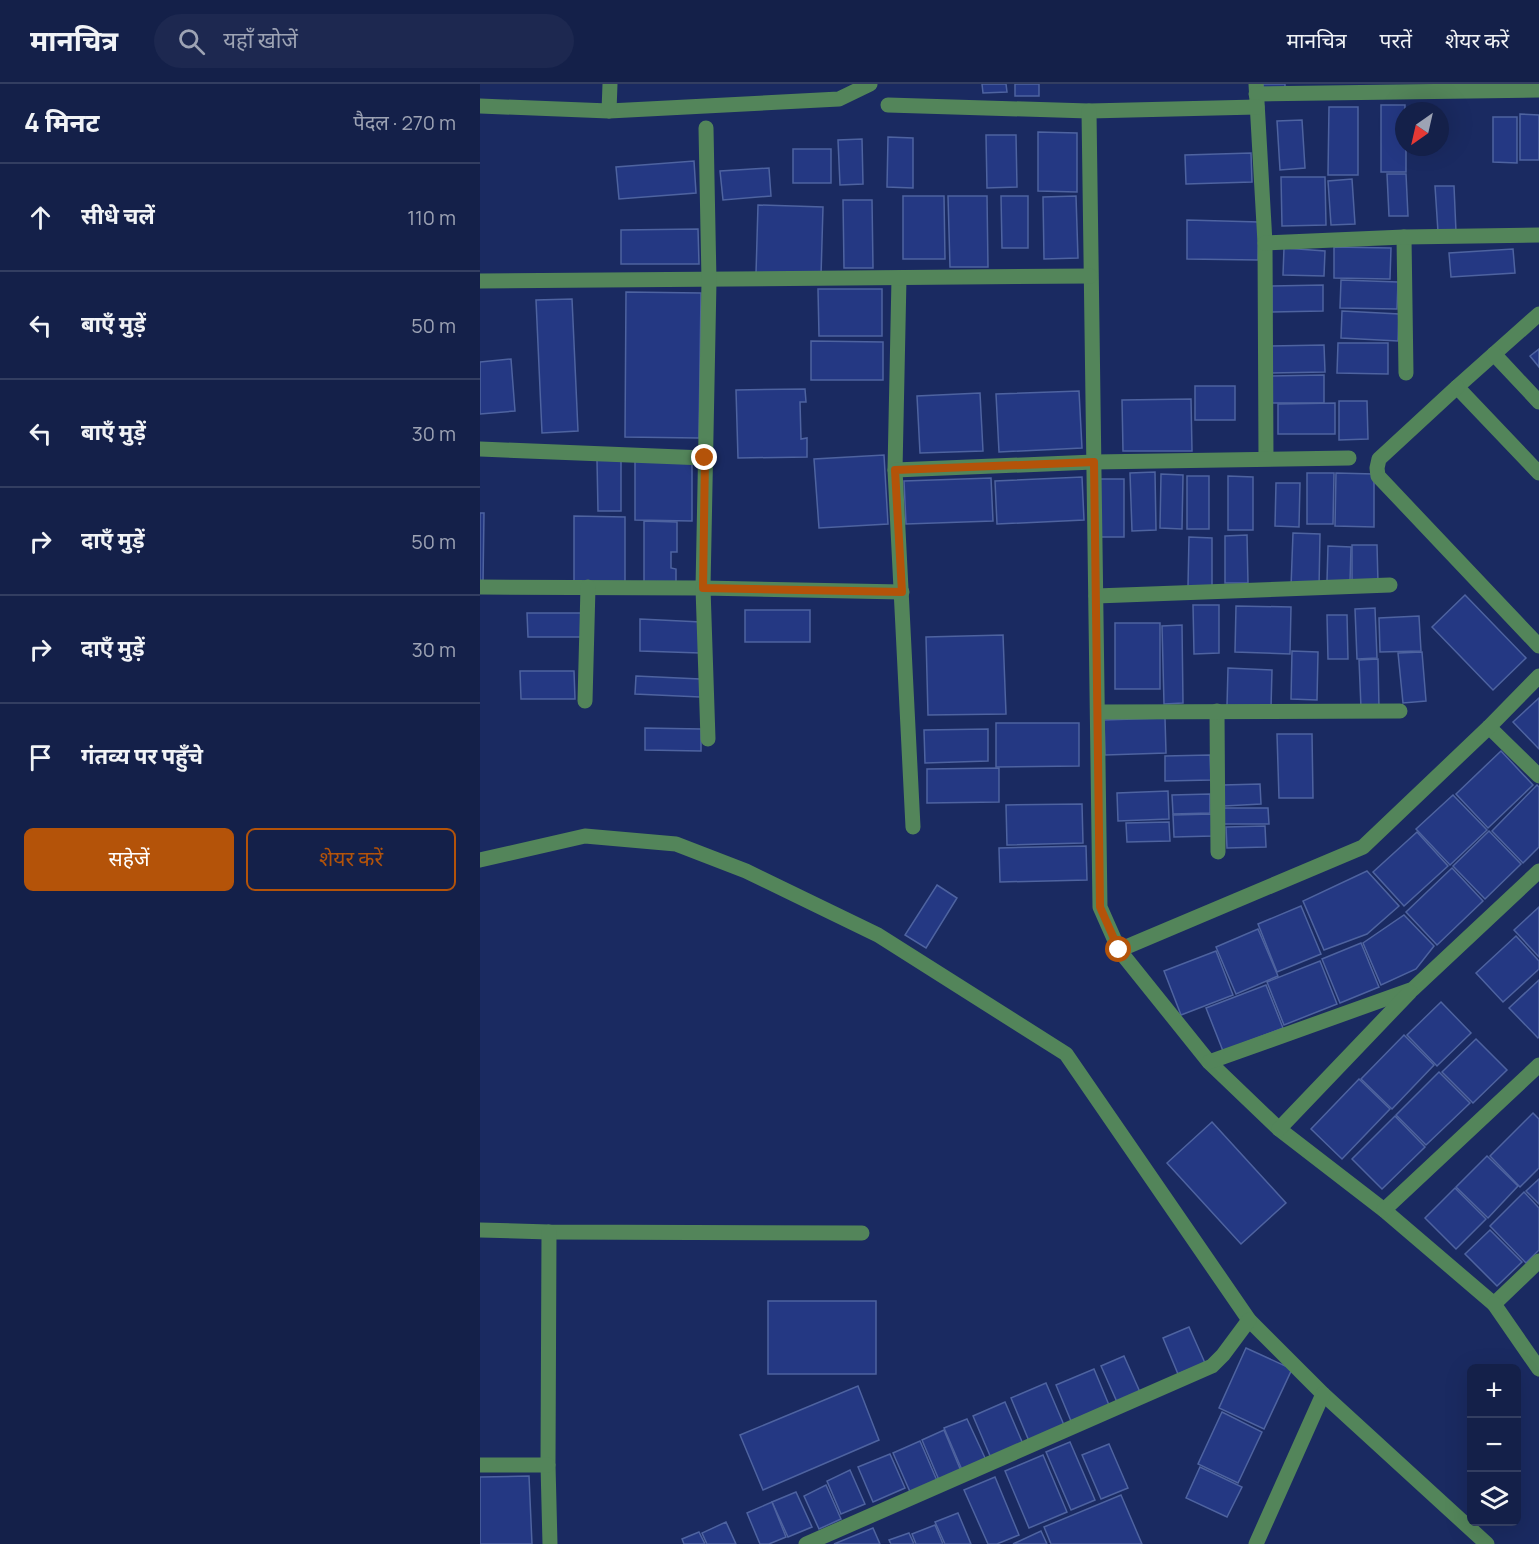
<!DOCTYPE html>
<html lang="hi">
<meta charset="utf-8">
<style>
:root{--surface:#142049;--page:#1d2850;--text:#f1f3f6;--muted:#9da3b4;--line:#333e61;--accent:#b45309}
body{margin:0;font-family:Manrope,"Noto Sans Devanagari",sans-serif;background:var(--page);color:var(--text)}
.controls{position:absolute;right:18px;bottom:18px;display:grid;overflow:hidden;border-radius:9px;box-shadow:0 6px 24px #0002}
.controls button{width:54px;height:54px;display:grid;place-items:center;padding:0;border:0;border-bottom:2px solid var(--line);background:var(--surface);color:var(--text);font:30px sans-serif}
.compass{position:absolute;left:915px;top:18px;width:54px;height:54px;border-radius:50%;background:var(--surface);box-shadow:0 6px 24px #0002;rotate:214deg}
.stop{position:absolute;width:18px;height:18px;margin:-14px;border:4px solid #b45309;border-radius:50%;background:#fff}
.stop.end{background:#b45309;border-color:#fff;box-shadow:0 2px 6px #0008}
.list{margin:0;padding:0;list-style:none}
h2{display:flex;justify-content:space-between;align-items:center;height:78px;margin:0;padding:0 24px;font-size:26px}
h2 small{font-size:20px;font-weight:400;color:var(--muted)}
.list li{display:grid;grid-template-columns:39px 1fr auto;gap:18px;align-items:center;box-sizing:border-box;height:108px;padding:0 24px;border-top:2px solid var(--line)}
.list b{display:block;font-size:22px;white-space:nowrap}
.list em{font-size:20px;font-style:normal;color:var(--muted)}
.actions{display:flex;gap:12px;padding:18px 24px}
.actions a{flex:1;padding:14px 0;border:2px solid var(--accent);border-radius:9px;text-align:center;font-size:21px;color:var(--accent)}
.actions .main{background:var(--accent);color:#fff}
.icon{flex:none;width:33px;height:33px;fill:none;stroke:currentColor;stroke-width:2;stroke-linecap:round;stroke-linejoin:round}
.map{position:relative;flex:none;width:1059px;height:1460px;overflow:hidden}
header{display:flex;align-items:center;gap:36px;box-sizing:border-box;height:84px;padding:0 30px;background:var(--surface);border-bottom:2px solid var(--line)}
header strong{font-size:28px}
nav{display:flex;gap:33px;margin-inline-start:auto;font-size:21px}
.search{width:420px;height:54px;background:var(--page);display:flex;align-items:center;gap:15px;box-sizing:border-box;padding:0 21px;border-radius:33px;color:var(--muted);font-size:22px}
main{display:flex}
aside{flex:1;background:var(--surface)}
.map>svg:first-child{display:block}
.building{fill:#243883;stroke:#4e63a0;stroke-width:1.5}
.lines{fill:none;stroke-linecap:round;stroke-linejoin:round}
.minor{stroke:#53855a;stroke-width:15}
.route{stroke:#b45309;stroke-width:8}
</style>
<header>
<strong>मानचित्र</strong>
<div class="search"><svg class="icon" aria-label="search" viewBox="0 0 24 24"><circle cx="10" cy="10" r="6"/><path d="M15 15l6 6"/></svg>यहाँ खोजें</div>
<nav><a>मानचित्र</a><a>परतें</a><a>शेयर करें</a></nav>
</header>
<main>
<aside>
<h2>4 मिनट<small>पैदल · 270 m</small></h2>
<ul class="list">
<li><svg class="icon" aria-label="ahead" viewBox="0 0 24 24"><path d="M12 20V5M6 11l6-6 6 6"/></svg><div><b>सीधे चलें</b></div><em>110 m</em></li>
<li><svg class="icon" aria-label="left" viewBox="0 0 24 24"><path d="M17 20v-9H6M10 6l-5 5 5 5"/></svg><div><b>बाएँ मुड़ें</b></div><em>50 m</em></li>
<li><svg class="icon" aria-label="left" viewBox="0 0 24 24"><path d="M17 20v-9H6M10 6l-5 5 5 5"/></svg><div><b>बाएँ मुड़ें</b></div><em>30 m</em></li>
<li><svg class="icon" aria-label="right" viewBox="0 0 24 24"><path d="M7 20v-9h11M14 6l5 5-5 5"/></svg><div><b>दाएँ मुड़ें</b></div><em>50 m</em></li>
<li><svg class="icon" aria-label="right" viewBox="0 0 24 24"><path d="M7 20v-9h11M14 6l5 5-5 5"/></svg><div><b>दाएँ मुड़ें</b></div><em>30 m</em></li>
<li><svg class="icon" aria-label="arrive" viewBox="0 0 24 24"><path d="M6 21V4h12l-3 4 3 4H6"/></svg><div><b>गंतव्य पर पहुँचे</b></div></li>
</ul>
<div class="actions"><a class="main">सहेजें</a><a>शेयर करें</a></div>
</aside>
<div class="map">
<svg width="1059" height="1460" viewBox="0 0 1059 1460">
<rect width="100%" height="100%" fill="#1a2a61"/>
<g class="building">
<polygon points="502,0 526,0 527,8 503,9"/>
<rect x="535" y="0" width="24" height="12"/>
<rect x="783" y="0" width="22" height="5"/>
<polygon points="901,21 925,21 924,63 926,63 926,88 901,88"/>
<polygon points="849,23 878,23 878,91 848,91"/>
<polygon points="1040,30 1059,31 1059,76 1040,76"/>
<polygon points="1013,33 1037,33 1037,79 1013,78"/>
<polygon points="822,36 825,84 800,86 797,37"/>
<polygon points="558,48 597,49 597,108 558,107"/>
<polygon points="506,51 536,51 537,103 507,104"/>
<polygon points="408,53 433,54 433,104 407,103"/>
<polygon points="382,55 383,100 360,101 358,56"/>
<rect x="313" y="65" width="38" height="34"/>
<polygon points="771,69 772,98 706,100 705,71"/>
<polygon points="214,77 216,109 139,115 136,83"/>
<polygon points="289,84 291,112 243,116 240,87"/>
<polygon points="907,90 926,90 928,132 909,132"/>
<polygon points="801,93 845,93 846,141 802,142"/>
<polygon points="872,95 875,140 851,141 848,97"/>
<polygon points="955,102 974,102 976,148 958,148"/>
<polygon points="423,112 464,112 465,175 423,175"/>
<polygon points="468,112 507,112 508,183 470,183"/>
<polygon points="521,112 548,112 548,164 522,164"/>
<polygon points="596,112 598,174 564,175 563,113"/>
<polygon points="363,116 392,116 393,184 364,184"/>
<polygon points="278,121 343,123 341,192 276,190"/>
<polygon points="707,136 779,138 778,176 707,175"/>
<polygon points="218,145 219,180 141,180 141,146"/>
<polygon points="854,163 911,164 910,195 854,194"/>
<polygon points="804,164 845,167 844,192 803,191"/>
<polygon points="1033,165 1035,189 971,193 969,169"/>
<polygon points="861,196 918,198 917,225 860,224"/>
<polygon points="843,201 843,227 792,228 792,202"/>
<polygon points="338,205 402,205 402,252 339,252"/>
<polygon points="146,208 221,209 219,354 145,353"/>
<polygon points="92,215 98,347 62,349 56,216"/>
<polygon points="862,227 919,230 918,257 861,254"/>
<polygon points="331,257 403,258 403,296 331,296"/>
<polygon points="858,259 908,259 908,290 857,289"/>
<polygon points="844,261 845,288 789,289 789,262"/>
<polygon points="1059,265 1059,283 1050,272"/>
<polygon points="31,275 35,327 0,330 0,278"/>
<polygon points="844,291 844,319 788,319 788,292"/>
<rect x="715" y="302" width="40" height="34"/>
<polygon points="325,305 326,318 320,318 321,355 327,354 327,373 258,374 256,306"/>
<polygon points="599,307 602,364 519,368 516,310"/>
<polygon points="500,309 503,367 440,369 437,312"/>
<polygon points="711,315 712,367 643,367 642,316"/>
<polygon points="859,317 887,317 888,355 859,356"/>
<polygon points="855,319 855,350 798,350 798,320"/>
<polygon points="404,371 408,440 339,444 334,375"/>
<polygon points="117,376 141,376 141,427 118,427"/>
<polygon points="155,377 212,378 212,437 155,436"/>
<polygon points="675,388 676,446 652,447 650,389"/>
<polygon points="827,389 854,389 853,440 827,440"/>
<polygon points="856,389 894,390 894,443 855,442"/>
<polygon points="681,390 703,391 702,445 680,444"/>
<rect x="707" y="392" width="22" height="53"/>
<polygon points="748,392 773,393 773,446 748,446"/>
<polygon points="602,393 604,436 517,440 515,397"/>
<polygon points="511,394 513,437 426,440 424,397"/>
<polygon points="620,395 644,395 644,453 619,453"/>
<polygon points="796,399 820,399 819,443 795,442"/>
<polygon points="0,429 4,429 3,500 0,500"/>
<polygon points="94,432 145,433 145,499 94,498"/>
<polygon points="164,437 197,438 197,468 191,468 191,484 196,485 196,503 164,502"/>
<polygon points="813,449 840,450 839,504 811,503"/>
<polygon points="767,451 768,499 745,499 745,452"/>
<polygon points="709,453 732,454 732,502 708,502"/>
<polygon points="872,461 897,461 898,499 872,499"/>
<polygon points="848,462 871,463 870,498 847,497"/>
<polygon points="985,511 1046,574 1013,606 952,543"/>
<polygon points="713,521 739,521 739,569 714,570"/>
<polygon points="756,522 811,523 810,570 755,568"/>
<polygon points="895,524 897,574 877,575 875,525"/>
<rect x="265" y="526" width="65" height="32"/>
<polygon points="47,529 103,529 104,553 48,553"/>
<polygon points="847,531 867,531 868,575 848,575"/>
<polygon points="939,532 941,567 900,568 899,534"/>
<polygon points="160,535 221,538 220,569 160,567"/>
<rect x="635" y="539" width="45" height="66"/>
<polygon points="702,541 703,619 684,620 682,542"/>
<polygon points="523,551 526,630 448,631 446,553"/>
<polygon points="812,567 838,568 837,616 811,615"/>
<polygon points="942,568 946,617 923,619 918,569"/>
<polygon points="898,575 899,624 881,624 879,576"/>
<polygon points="748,584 792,586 791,624 747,622"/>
<polygon points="40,587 94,587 95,615 41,615"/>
<polygon points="156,592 220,595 220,613 155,610"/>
<polygon points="1059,614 1059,665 1033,638"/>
<polygon points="685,634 686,669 625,671 624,636"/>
<polygon points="516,639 599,639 599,682 516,683"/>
<polygon points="165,644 221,645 221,667 165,666"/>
<polygon points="508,645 508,677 445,679 444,646"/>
<polygon points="797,650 832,650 833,714 799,714"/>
<polygon points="1021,667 1053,701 1008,744 976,710"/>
<polygon points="730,671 731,696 685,697 685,672"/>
<polygon points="519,684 519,718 447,719 447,685"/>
<polygon points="780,700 781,720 744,722 743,701"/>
<polygon points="1057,701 1059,703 1059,763 1043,779 1012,747"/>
<polygon points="688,707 689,735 638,737 637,709"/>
<polygon points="730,710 730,729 693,730 692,711"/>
<polygon points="973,711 1007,746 970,781 936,745"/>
<polygon points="602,720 603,759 527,761 526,721"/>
<polygon points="741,724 788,724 789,740 741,740"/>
<polygon points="732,730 733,752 694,753 693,731"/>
<polygon points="689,738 690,757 647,758 646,739"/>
<polygon points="785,742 786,763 747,764 746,743"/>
<polygon points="1009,747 1041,780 1005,815 973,782"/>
<polygon points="937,748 968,782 924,822 893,788"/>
<polygon points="606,762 607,796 520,798 519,764"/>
<polygon points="972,784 1003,817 957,861 926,828"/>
<polygon points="887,787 919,822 887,850 844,866 823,817"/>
<polygon points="457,801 477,814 446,864 425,851"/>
<polygon points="821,822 841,870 797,888 778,840"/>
<polygon points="1059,823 1059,873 1034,846"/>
<polygon points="924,831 954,862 936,885 901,901 883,859"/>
<polygon points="778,845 798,892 756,910 736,863"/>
<polygon points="1036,852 1059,877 1059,885 1023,918 996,889"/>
<polygon points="881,859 899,903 860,919 842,875"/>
<polygon points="736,867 753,911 701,931 684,887"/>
<polygon points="840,877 857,920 804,941 787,898"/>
<polygon points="1059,896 1059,953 1058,954 1029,924"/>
<polygon points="786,901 803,944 743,967 726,924"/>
<polygon points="961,918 991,949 957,982 927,951"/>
<polygon points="924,951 954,981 912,1025 881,995"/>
<polygon points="996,955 1027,986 993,1019 962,988"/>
<polygon points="959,988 990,1019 946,1061 916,1031"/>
<polygon points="879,995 910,1025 862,1075 831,1045"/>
<polygon points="1053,1029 1059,1035 1059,1084 1040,1103 1010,1072"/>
<polygon points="915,1032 945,1063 902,1105 872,1075"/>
<polygon points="732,1038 806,1119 761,1160 687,1079"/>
<polygon points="1007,1072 1038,1102 1008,1134 976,1103"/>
<polygon points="1059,1095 1059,1120 1046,1107"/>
<polygon points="975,1104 1006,1135 976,1165 945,1134"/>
<polygon points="1044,1108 1059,1124 1059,1166 1046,1179 1010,1142"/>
<polygon points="1010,1146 1042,1178 1017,1202 985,1170"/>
<rect x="288" y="1217" width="108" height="73"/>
<polygon points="709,1243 725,1279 698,1290 683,1254"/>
<polygon points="766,1264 812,1285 784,1345 739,1324"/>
<polygon points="644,1272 660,1308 637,1318 621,1282"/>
<polygon points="614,1285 629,1321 591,1337 576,1301"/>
<polygon points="566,1299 584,1341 549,1357 531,1314"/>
<polygon points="378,1302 399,1356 283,1406 260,1351"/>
<polygon points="525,1318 543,1360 511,1374 493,1332"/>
<polygon points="742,1328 782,1348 758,1399 718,1380"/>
<polygon points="487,1335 506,1376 482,1386 464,1344"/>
<polygon points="464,1346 481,1387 459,1396 442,1356"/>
<polygon points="440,1357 458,1399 431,1410 413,1369"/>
<polygon points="590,1358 615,1416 591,1426 566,1368"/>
<polygon points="629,1360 648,1404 621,1415 602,1371"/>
<polygon points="410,1370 425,1404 393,1418 378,1383"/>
<polygon points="563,1371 587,1428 549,1444 525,1387"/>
<polygon points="720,1383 762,1403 747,1433 706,1414"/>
<polygon points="370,1386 385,1420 361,1430 347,1397"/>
<polygon points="49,1392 52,1460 0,1460 0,1393"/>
<polygon points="515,1393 539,1451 517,1460 508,1460 484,1406"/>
<polygon points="346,1401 361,1435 339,1445 324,1412"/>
<polygon points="316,1408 332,1443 308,1453 292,1418"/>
<polygon points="641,1411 662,1460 571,1460 564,1443"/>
<polygon points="292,1418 306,1453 289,1460 280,1460 267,1429"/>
<polygon points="478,1429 491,1460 465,1460 455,1438"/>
<polygon points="246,1438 256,1460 227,1460 222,1449"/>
<polygon points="455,1441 463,1460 436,1460 432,1450"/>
<polygon points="393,1444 400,1460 354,1460"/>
<polygon points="561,1447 567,1460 533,1460"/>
<polygon points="219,1448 225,1460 204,1460 202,1455"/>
<polygon points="429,1449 434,1460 411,1460 409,1456"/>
</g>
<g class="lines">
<g class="minor">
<polyline points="776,0 785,159 786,374"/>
<polyline points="776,10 1059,6"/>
<polyline points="408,21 609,27 777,23"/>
<polyline points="0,22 129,27 359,15 390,0"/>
<polyline points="129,27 130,0"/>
<polyline points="609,27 620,823 639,866 729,978 799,1045 904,1126 1014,1220 1059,1177"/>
<polyline points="924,153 926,289"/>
<polyline points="785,159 924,153 1059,151"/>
<polyline points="419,194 415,386 433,743"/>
<polyline points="0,197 610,192"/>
<polyline points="1059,230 977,303 1059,389"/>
<polyline points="1014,270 1059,318"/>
<polyline points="977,303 899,375 897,384 898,392 1059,562"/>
<polyline points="0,365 225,374"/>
<polyline points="415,386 614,378 869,374"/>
<polyline points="0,503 223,504 229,197 226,44"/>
<polyline points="616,512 910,501"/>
<polyline points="105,617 108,503"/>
<polyline points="737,627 738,768"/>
<polyline points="618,628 920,627"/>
<polyline points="1009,643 1059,692"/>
<polyline points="228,655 223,504 422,508"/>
<polyline points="0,776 105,752 196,760 266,787 398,851 586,970 769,1236 843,1310 1007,1460"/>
<polyline points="639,866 883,763 1009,643 1059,592"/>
<polyline points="729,978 933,905 1059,787"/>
<polyline points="799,1045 930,908"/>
<polyline points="904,1126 1059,981"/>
<polyline points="0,1146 69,1148 382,1149"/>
<polyline points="69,1148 68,1381 70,1460"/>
<polyline points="1014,1220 1059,1285"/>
<polyline points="0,1381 68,1381"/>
<polyline points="326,1460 732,1282 743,1271 769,1236"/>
<polyline points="776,1460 843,1310"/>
</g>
</g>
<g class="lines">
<polyline class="route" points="225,374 223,504 422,508 415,386 614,378 620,823 639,866"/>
</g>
</svg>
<div class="controls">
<button>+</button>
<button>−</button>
<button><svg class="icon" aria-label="layers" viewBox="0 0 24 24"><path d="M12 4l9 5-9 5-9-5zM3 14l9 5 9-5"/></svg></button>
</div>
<svg class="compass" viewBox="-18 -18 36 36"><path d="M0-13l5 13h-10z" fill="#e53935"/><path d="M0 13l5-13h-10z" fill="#9da3b4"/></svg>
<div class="stop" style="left:639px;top:866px"></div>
<div class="stop end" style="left:225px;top:374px"></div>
</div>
</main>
